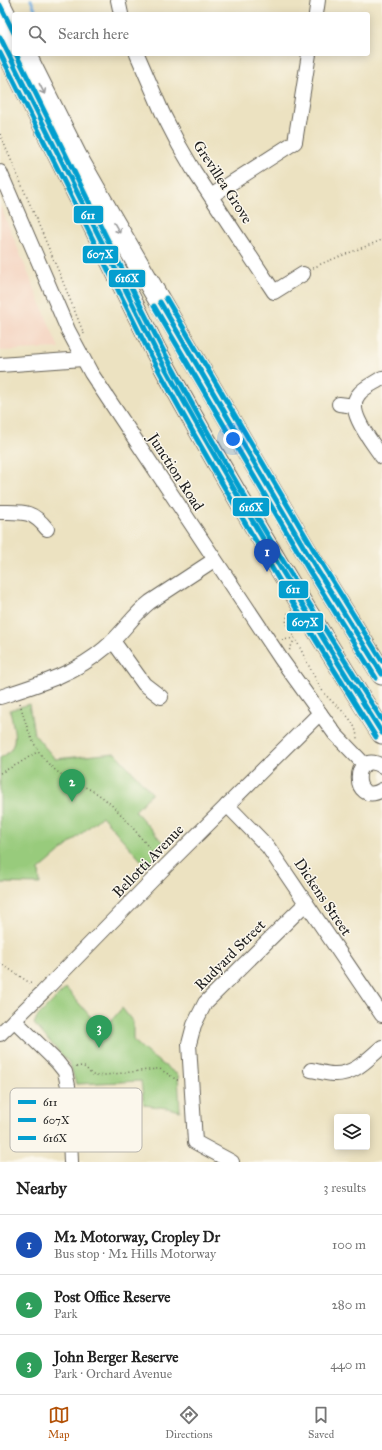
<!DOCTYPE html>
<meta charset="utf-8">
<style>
:root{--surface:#fff;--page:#f2f2f2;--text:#222;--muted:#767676;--line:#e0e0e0;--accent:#b45309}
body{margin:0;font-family:"IM FELL Great Primer",serif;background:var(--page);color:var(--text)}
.controls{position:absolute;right:12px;bottom:12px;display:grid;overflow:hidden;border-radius:4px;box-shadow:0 2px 10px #0003}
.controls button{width:36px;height:36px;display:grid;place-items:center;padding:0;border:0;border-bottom:1px solid var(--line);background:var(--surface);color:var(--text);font:20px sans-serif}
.you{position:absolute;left:233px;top:439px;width:14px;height:14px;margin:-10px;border:3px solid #fff;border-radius:50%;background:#1a73e8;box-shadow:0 0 0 6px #1a73e833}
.badge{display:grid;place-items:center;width:26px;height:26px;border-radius:50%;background:var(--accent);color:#fff;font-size:13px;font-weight:700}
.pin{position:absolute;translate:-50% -33px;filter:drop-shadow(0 1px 2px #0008)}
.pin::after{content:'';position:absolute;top:21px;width:14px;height:12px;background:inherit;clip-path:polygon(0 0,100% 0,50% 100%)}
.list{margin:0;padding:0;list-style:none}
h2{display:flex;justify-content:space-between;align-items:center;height:52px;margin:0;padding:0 16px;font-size:17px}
h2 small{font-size:13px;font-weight:400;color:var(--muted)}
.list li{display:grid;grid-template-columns:26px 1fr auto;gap:12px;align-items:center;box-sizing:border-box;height:60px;padding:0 16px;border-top:1px solid var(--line)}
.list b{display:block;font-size:15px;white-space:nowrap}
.list p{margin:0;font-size:13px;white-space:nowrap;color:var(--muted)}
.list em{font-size:13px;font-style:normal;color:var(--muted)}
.icon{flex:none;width:22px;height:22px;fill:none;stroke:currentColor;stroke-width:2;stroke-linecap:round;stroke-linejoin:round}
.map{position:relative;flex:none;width:382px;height:1162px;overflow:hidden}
.search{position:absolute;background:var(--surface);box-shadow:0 2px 10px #0003;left:12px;right:12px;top:12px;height:44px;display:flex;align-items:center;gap:10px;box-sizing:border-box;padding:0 14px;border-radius:4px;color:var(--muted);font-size:15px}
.sheet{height:232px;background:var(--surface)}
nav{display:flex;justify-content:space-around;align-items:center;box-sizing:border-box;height:56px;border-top:1px solid var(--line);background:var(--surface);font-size:11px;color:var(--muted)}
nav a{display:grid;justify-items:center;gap:2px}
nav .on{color:var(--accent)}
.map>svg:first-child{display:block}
.built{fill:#f4d3c0}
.green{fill:#98cb7c;stroke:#5a744c}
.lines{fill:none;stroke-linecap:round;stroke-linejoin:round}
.stream{stroke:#71ade2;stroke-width:3}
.minor-casing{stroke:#656156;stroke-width:16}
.highway-casing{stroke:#656156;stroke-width:23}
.path{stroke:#656156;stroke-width:1.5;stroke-dasharray:1 3;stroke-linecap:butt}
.minor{stroke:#fff;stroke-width:14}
.highway{stroke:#fff;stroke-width:21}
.bus-1-casing{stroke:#fbf7ec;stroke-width:8}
.bus-2-casing{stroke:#fbf7ec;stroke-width:8}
.bus-3-casing{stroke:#fbf7ec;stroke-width:8}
.bus-1{stroke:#049ecf;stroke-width:5}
.bus-2{stroke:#049ecf;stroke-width:5}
.bus-3{stroke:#049ecf;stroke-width:5}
.oneway{stroke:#999}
.labels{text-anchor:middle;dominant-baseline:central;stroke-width:3;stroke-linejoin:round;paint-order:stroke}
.street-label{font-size:15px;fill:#1c1c1c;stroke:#fbf7ec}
.key{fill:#fbf7ec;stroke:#b8b5ae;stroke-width:1}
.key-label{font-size:11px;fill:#1c1c1c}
.line-badge{stroke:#fbf7ec;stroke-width:1.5}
.badge-label{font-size:11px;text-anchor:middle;font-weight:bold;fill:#fff}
</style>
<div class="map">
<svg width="382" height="1162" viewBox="0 0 382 1162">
<rect width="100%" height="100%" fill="#fbf7ec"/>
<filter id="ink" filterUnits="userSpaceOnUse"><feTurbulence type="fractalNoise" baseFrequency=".025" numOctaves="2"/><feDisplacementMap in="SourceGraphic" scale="8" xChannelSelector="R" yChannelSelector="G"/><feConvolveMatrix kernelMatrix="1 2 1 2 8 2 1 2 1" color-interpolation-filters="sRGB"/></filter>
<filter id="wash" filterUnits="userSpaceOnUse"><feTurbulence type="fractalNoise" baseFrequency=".012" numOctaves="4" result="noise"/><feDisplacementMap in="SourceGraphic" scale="16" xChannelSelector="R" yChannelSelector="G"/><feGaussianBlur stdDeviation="0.9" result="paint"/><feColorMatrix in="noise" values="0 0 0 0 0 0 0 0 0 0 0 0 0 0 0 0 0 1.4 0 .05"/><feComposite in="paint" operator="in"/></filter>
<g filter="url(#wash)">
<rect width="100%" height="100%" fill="#ece2c1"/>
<polygon class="built" points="0,205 59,348 0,351"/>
<g class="green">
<path d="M29 704 34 734 55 759 115 753 152 793 135 811 166 846 146 866 102 816 39 870 40 884 0 883V758C22 747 13 729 10 710Z"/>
<polygon points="66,988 101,1029 105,1028 122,1008 133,1022 133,1040 151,1056 178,1075 180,1111 167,1108 144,1105 141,1081 76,1084 70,1064 34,1024 37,1017"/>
</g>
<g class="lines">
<polyline class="stream" points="31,0 37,14"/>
</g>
</g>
<g filter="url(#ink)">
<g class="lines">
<defs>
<g id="minor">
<polyline points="118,0 121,14"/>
<polyline points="316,14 318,0"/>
<polyline points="137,54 163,114 179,145 194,171 274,292 303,274"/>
<polyline points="0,172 68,330 91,373 281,659 335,734 365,765"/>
<polyline points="211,196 295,142 309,54"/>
<polyline points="0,365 83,359"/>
<path d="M382 378C375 383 364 387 359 394 344 410 373 443 382 457"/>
<polyline points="339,404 355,406"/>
<path d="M0 512C23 512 32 510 47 529"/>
<polyline points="113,641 144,684 161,697"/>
<path d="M0 697C37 685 75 674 105 648 122 634 133 615 150 602L214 560"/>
<path d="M382 766C351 748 351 808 382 790"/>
<polyline points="227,805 268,847 382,1015"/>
<polyline points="14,1020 57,1062 65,1072 68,1086 71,1162"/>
<polyline points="0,1034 43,992 166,866 320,713"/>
<path d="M311 1070C318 1071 326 1074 333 1074 354 1075 367 1060 382 1047"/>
<polyline points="232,1162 195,1142 189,1044 194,1025 205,1003 306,903"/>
</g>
<g id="highway">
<polyline points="0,5 14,33"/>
<path d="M0 37 156 351C226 482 303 608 382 733"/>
<polyline points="25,54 76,156 110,216 316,568 382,674"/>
</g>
</defs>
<use href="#minor" class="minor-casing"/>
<use href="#highway" class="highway-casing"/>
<g class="path">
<polyline points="0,134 61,277 84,334"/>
<polyline points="313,268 323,263 382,240"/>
<polyline points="288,613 286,623 295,638 289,651"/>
<path d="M282 640 295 638C304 655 312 674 322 690 333 707 357 716 357 739"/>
<path d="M20 703C28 734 37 761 67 778 81 786 95 790 107 801 126 817 141 839 158 858"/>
<polyline points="0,773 18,764 37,752"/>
<polyline points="0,963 33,985"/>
<path d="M76 1067C89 1063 86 1075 97 1076L157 1069H160L177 1080 180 1079"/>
</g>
<use href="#minor" class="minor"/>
<use href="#highway" class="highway"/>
<defs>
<g id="bus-1">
<polyline points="0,5 14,33"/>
<path d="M0 37 156 351C227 481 303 608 382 733"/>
<polyline points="160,302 316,568 382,674"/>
</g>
<g id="bus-2">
<path d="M0 53 150 354C220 485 297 611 376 737"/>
<polyline points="154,306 310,572 376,678"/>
</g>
<g id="bus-3">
<path d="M16 54C65 152 112 251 162 348 229 476 305 598 382 720"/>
<polyline points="166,298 322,564 382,661"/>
</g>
</defs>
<use href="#bus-1" class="bus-1-casing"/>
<use href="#bus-2" class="bus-2-casing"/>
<use href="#bus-3" class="bus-3-casing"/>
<use href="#bus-1" class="bus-1"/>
<use href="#bus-2" class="bus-2"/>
<use href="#bus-3" class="bus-3"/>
</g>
<defs><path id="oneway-shaft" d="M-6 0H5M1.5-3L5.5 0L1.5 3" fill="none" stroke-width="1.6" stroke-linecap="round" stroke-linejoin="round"/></defs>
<g class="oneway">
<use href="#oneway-shaft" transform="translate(42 89) rotate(63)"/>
<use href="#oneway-shaft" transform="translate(117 228) rotate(60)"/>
</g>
</g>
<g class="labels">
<g class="street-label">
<text transform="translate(223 182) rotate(57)">Grevillea Grove</text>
<text transform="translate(176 472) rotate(57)">Junction Road</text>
<text transform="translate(148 861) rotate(-46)">Bellotti Avenue</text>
<text transform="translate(323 897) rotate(56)">Dickens Street</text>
<text transform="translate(230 955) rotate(-45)">Rudyard Street</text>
</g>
</g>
<rect x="10" y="1088" width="132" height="64" rx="6" class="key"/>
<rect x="18" y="1100" width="18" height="4" fill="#049ecf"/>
<rect x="18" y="1118" width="18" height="4" fill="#049ecf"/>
<rect x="18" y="1136" width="18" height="4" fill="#049ecf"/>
<g class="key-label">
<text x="43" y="1106">611</text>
<text x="43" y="1124">607X</text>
<text x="43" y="1142">616X</text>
</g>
<g class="line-badge">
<rect x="73" y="205" width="31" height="19" rx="4" fill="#049ecf"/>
<rect x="82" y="245" width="37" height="19" rx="4" fill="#049ecf"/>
<rect x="108" y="269" width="38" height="19" rx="4" fill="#049ecf"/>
<rect x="232" y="497" width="38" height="20" rx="4" fill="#049ecf"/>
<rect x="278" y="580" width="31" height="19" rx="4" fill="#049ecf"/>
<rect x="286" y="612" width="38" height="20" rx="4" fill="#049ecf"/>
</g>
<g class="badge-label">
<text x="88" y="219">611</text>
<text x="100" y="258">607X</text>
<text x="127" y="282">616X</text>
<text x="251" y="511">616X</text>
<text x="293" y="593">611</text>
<text x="305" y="626">607X</text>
</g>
</svg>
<div class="controls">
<button><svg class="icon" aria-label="layers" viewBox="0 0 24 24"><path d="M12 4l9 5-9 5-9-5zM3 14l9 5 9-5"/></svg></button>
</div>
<div class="you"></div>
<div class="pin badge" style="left:267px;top:572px;background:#1a4fb4">1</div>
<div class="pin badge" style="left:72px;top:802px;background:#2e9e5b">2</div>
<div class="pin badge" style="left:99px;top:1048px;background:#2e9e5b">3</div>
<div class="search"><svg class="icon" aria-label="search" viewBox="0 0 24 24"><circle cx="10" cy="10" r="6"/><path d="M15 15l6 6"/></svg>Search here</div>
</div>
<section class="sheet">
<h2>Nearby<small>3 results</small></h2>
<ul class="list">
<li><span class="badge" style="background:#1a4fb4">1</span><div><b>M2 Motorway, Cropley Dr</b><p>Bus stop · M2 Hills Motorway</p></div><em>100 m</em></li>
<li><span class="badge" style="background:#2e9e5b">2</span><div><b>Post Office Reserve</b><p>Park</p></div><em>280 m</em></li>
<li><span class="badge" style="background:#2e9e5b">3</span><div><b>John Berger Reserve</b><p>Park · Orchard Avenue</p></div><em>440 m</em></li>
</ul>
</section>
<nav>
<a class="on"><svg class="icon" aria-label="map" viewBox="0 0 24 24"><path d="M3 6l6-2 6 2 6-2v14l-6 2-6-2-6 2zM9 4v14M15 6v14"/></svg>Map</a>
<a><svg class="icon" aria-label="directions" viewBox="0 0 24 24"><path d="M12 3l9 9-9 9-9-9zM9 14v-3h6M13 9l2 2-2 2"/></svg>Directions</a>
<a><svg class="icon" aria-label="saved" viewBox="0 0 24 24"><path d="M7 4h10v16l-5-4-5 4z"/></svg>Saved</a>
</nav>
